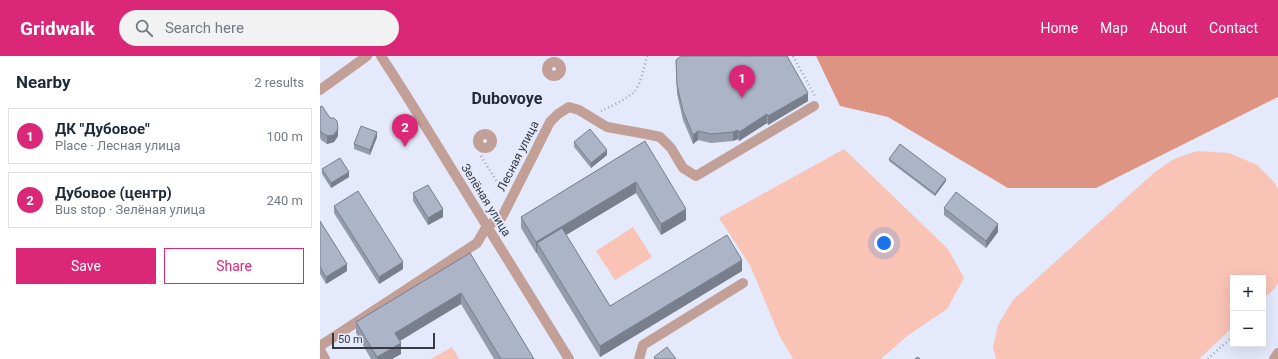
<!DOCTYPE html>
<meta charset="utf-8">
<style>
:root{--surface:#fff;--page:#f2f2f3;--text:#1f2937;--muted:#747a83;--line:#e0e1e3;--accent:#db2777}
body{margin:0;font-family:Roboto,sans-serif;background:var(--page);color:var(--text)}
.controls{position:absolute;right:12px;bottom:12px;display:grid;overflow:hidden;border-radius:0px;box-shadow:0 4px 16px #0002}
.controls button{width:36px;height:36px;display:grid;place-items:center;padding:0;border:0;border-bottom:1px solid var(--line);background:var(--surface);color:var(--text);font:20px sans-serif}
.scale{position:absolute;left:12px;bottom:10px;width:103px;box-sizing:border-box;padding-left:4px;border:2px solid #373a42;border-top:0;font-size:11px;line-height:14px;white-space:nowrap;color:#373a42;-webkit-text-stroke:3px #e4eafb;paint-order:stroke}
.you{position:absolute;left:564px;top:187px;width:14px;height:14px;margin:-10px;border:3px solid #fff;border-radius:50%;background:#1a73e8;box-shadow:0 0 0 6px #1a73e833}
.badge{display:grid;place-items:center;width:26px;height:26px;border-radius:50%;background:var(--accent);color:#fff;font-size:13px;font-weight:700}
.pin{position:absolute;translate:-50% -33px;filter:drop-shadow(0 1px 2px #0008)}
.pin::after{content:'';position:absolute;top:21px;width:14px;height:12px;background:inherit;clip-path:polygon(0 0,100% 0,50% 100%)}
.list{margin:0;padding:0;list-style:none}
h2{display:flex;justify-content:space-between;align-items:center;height:52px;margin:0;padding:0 16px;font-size:17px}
h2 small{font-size:13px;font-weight:400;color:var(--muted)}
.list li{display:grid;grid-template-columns:26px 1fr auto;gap:12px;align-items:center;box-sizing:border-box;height:56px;margin:0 8px 8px;padding:0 8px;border:1px solid var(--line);border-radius:0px}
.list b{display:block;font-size:15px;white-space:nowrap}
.list p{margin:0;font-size:13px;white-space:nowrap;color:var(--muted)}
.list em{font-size:13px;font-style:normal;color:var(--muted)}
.actions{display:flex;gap:8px;padding:12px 16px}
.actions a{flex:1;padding:9px 0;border:1px solid var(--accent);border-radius:0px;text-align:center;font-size:14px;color:var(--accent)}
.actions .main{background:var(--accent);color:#fff}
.icon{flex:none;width:22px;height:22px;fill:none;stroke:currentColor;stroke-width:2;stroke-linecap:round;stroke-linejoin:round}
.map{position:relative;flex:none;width:958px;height:303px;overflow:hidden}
header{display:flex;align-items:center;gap:24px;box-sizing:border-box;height:56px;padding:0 20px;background:var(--accent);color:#fff}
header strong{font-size:19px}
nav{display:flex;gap:22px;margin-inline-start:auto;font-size:14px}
.search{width:280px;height:36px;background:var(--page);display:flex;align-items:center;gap:10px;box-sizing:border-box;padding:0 14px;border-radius:22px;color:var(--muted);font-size:15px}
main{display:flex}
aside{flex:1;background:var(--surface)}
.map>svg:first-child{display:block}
.green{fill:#f9c3b5}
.forest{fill:#de9482}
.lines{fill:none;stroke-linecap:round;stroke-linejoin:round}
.path{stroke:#a0a5b2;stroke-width:2.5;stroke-dasharray:1 3;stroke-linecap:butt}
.street{stroke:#c2a097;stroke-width:10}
.wall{fill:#949bac}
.shaded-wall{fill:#787e8c}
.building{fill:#acb4c8;stroke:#787e8c}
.labels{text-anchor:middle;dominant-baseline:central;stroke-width:3.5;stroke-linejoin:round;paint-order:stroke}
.street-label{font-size:12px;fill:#373a42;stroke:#e4eafb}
.district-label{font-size:16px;font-weight:bold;fill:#242a3a;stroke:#e4eafb}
</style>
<header>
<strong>Gridwalk</strong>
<div class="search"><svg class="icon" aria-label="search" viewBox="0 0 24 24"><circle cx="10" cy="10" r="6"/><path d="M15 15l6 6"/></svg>Search here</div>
<nav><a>Home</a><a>Map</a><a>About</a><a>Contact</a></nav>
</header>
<main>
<aside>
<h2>Nearby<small>2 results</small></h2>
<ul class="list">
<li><span class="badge">1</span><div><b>ДК &quot;Дубовое&quot;</b><p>Place · Лесная улица</p></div><em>100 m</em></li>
<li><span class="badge">2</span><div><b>Дубовое (центр)</b><p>Bus stop · Зелёная улица</p></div><em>240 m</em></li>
</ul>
<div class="actions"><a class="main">Save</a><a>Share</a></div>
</aside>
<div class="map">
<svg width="958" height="303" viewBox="0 0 958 303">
<rect width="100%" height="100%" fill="#e4eafb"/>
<g class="green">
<polygon points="524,93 628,193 644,222 627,253 587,280 561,303 473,303 459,279 430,209 399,162"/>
<polygon points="877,95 909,97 937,109 953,125 958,132 958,227 955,232 943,243 943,222 913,222 913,271 879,303 676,303 673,291 678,269 693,244 836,115 854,103"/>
<polygon points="313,171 332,201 295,224 276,195"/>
<polygon points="132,291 139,303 111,303"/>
</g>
<polygon class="forest" points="496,0 958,0 958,41 776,132 688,132 568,61 520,50"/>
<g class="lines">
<g class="path">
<polyline points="473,0 495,40"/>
<path d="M281 55C290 51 307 43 314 36 321 28 324 11 327 0"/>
<polyline points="161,100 179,129"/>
<polyline points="888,303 913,280"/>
</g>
<g class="street">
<polyline points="61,0 86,39 249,303"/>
<circle cx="234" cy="13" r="7"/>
<polyline points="0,34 47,0"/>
<circle cx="165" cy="85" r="7"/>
<polyline points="0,290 157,187 167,170 182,161 230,66 238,58 249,51 259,54 287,71 326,78 340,81 351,92 363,112 376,120 494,50"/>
<polyline points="0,294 5,303"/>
<polyline points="319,303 323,289 423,227"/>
<polyline points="954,303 958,297"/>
</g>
</g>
<g class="wall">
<polygon points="356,4 488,45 448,69 447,67 419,85 418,83 413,85 391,87 378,84 373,88 363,64 357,38"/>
<polygon points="0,51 10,62 18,80 14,86 7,88 1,84 0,81"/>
<polygon points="57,81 50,99 34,93 34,88"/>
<polygon points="325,85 366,164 341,179 316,137 246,179 290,250 422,215 280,301 217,198 217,197 216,197 201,172 201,161"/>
<polygon points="254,86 287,99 271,112 254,91"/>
<polygon points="569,103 626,125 615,140 569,105"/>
<polygon points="2,113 29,121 11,132 2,118"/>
<polygon points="93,137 123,161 108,169 93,145"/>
<polygon points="14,150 83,213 59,228 14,157"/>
<polygon points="624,152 678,176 666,192 624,159"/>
<polygon points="0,165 27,215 6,228 0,218"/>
<polygon points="150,197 214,303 174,303 141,248 79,285 81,298 72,303 51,303 36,277 36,266"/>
</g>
<g class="shaded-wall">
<polygon points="488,37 488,45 448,69 448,60"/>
<polygon points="447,58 447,67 419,85 419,76"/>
<polygon points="18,73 18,80 14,86 7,88 7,80"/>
<polygon points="418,74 418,83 413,85 413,76"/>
<polygon points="378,75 378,84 373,88 373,79"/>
<polygon points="57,76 57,81 50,99 50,94"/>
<polygon points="287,94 287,99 271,112 271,107"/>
<polygon points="29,116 29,121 11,132 11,127"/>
<polygon points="626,123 626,125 615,140 615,138"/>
<polygon points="316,126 316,137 221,194 217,187 217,197 216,197 216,186"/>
<polygon points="123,153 123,161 108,169 108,162"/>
<polygon points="366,153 366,164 341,179 341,168"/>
<polygon points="678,168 678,176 666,192 666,185"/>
<polygon points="422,204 422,215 280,301 280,290"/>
<polygon points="83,206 83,213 59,228 59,221"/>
<polygon points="27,208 27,215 6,228 6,221"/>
<polygon points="141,237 141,248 75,288 75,277"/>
<polygon points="81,287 81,298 72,303 57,303 57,301"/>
</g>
<g class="building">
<polygon points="361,0 467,0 488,37 448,60 447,58 419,76 418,74 413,76 391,78 378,75 373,79 363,55 357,29 356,4"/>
<polygon points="2,50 10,62 14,62 17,65 18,73 14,79 7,80 1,76 0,74 0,51"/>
<polygon points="41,70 57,76 50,94 34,88"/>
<polygon points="270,73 287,94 271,107 254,86"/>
<polygon points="325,85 366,153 341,168 316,126 216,186 201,161"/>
<polygon points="580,88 626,123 615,138 569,103"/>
<polygon points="20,102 29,116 11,127 2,113"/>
<polygon points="108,129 123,153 108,162 93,137"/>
<polygon points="38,135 83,206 59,221 14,150"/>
<polygon points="636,136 678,168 666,185 624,152"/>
<polygon points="0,165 27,208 6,221 0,211"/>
<polygon points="242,172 290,250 407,179 422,204 280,290 217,187"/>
<polygon points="150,197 214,303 181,303 141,237 75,277 81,287 57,301 36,266"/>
<polygon points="347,291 356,303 335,303 334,301"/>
<polygon points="598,301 600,303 595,303"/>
</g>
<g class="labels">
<g class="street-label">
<text transform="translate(198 100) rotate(-63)">Лесная улица</text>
<text transform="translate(166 144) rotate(58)">Зелёная улица</text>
</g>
<g class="district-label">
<text x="187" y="42">Dubovoye</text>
</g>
</g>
</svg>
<div class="controls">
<button>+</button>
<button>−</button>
</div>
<div class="scale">50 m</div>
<div class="you"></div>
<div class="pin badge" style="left:422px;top:42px">1</div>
<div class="pin badge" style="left:85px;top:91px">2</div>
</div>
</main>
